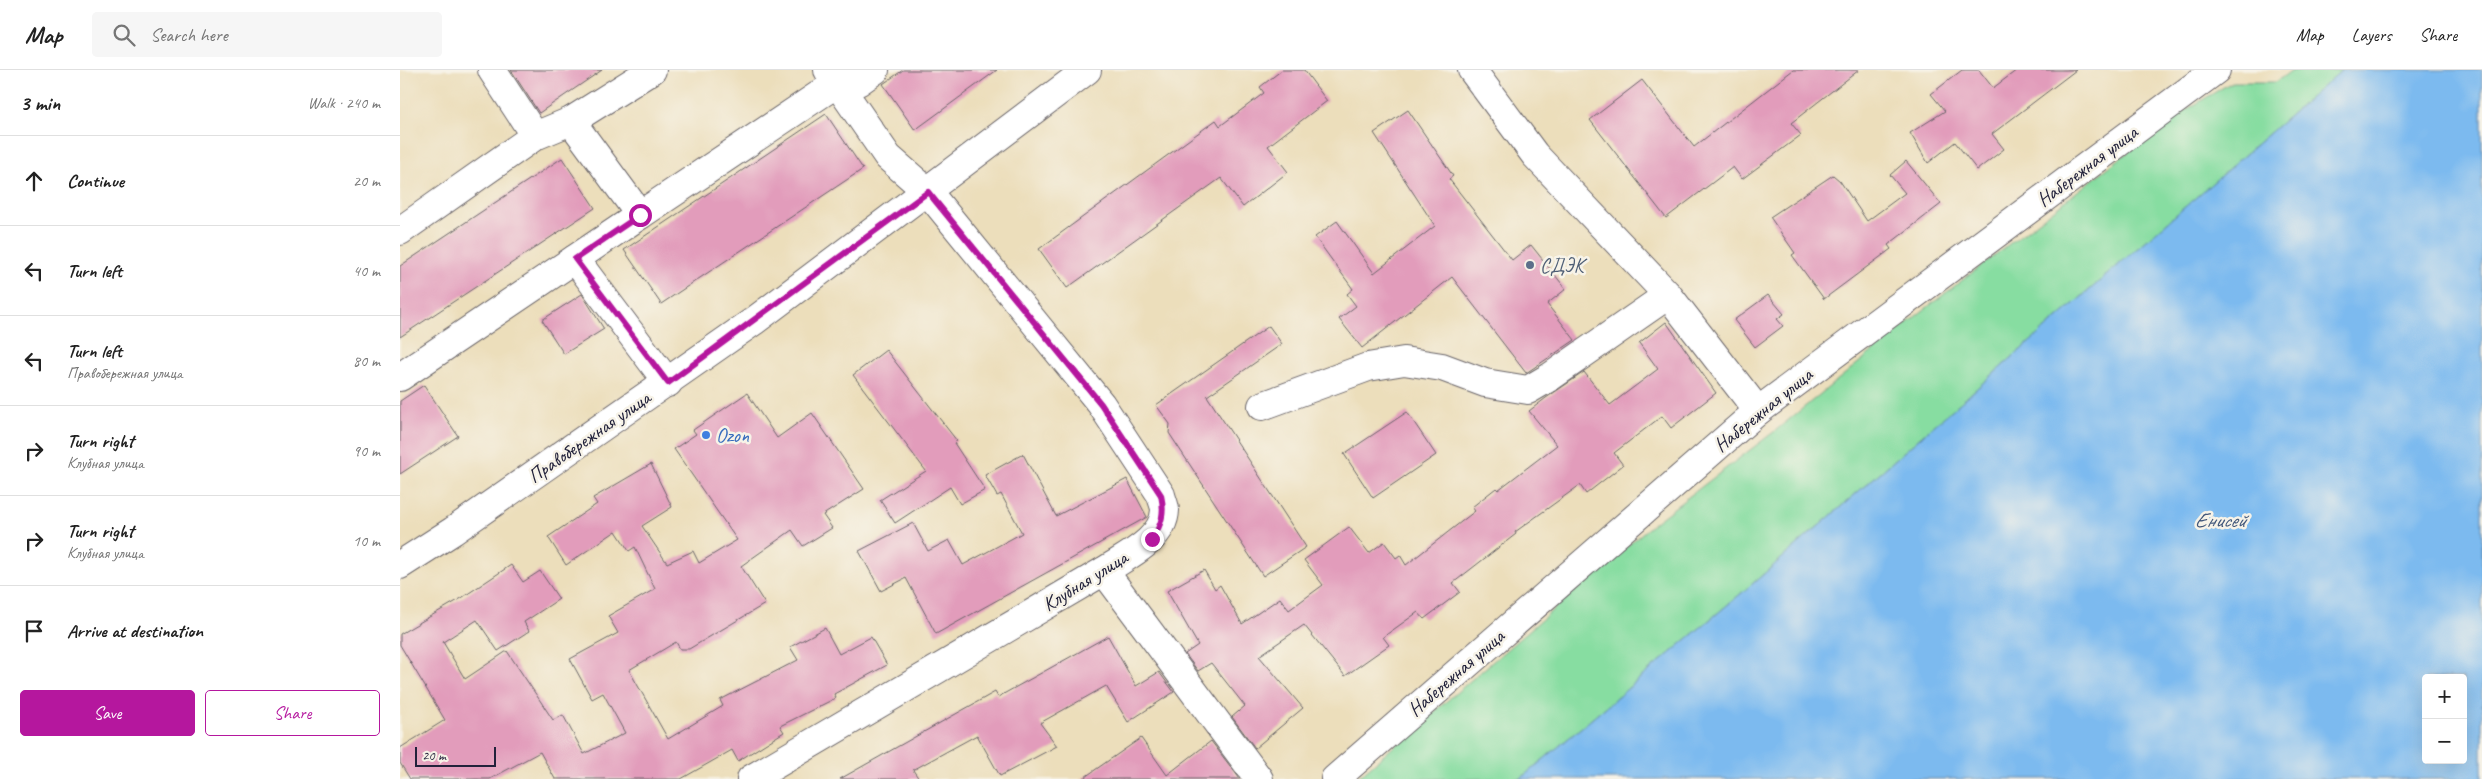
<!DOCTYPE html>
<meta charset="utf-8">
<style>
:root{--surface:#fff;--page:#f6f6f6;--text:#222;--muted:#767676;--line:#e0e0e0;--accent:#b5179e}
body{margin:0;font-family:Caveat,sans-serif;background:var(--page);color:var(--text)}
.controls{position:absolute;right:15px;bottom:15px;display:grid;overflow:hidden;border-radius:5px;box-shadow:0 5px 20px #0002}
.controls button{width:45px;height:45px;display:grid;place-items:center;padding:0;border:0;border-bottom:1px solid var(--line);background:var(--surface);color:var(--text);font:25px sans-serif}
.scale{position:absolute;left:15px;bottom:12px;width:81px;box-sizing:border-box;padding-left:5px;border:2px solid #22223b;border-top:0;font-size:14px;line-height:18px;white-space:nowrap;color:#22223b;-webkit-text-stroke:4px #f7f3e8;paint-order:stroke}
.stop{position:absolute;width:15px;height:15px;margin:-11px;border:4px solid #b5179e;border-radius:50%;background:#fff}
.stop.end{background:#b5179e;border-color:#fff;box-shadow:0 1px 5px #0008}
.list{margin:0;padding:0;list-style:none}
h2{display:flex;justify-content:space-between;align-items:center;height:65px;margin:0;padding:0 20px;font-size:21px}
h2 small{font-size:16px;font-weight:400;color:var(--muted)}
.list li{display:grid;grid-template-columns:32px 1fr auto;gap:15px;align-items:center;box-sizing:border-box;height:90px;padding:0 20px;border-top:1px solid var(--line)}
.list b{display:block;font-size:19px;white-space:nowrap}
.list p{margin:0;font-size:16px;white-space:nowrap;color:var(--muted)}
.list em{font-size:16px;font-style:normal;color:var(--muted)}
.actions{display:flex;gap:10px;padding:15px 20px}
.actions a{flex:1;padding:11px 0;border:1px solid var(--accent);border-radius:5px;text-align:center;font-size:18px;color:var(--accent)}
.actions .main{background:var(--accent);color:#fff}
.icon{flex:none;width:28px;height:28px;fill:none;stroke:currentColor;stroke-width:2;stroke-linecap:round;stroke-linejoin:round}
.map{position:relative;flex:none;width:2082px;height:709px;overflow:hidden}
header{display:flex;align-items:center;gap:30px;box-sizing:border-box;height:70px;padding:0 25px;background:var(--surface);border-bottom:1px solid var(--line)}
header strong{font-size:24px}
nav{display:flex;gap:28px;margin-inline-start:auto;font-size:18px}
.search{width:350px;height:45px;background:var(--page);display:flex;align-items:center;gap:12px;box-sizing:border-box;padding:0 18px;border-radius:5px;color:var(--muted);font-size:19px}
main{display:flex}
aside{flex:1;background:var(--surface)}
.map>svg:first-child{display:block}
.green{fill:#87dda1;stroke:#54806e}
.water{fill:#7bbaef;stroke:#4e6e95;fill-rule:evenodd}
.building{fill:#e29cbb}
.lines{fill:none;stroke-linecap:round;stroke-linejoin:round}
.minor-casing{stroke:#696468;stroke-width:30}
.minor{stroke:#fff;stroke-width:28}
.route{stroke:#b5179e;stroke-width:6}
.service-dot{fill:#5c6f8a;stroke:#f7f3e8;stroke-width:2}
.shop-dot{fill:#3f7fe0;stroke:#f7f3e8;stroke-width:2}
.labels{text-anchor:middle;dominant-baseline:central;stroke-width:5;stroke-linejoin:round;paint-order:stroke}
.street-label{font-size:20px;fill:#22223b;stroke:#f7f3e8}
.service-label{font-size:20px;fill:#4e5e75;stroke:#f7f3e8;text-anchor:start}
.shop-label{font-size:20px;fill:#366cbe;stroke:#f7f3e8;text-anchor:start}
.water-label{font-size:21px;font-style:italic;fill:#41577a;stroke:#f7f3e8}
</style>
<header>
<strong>Map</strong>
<div class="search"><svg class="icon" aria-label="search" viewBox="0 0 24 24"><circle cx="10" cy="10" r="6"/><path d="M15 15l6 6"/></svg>Search here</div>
<nav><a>Map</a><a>Layers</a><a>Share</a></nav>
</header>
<main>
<aside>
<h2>3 min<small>Walk · 240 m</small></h2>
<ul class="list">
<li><svg class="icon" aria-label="ahead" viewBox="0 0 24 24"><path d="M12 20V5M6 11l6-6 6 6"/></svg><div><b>Continue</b></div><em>20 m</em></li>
<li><svg class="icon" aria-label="left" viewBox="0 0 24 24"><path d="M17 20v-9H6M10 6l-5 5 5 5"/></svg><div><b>Turn left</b></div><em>40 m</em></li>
<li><svg class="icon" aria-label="left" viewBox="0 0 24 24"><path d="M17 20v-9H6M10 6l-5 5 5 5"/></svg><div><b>Turn left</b><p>Правобережная улица</p></div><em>80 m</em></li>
<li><svg class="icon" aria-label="right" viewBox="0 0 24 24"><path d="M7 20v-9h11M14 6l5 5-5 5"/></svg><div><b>Turn right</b><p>Клубная улица</p></div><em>90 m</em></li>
<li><svg class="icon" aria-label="right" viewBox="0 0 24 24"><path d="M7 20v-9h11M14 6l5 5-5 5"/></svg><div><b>Turn right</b><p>Клубная улица</p></div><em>10 m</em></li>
<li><svg class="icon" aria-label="arrive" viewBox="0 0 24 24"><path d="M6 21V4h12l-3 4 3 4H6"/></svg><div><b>Arrive at destination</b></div></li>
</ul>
<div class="actions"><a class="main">Save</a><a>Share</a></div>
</aside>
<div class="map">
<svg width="2082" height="709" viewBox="0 0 2082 709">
<rect width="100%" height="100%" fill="#f7f3e8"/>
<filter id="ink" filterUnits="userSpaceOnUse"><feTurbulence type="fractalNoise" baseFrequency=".02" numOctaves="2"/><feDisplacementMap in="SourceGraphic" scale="10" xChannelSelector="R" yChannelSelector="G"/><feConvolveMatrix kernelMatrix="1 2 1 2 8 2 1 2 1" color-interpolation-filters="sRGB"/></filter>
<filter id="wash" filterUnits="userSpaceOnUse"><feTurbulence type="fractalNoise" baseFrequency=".0096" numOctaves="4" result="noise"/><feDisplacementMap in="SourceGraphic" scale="20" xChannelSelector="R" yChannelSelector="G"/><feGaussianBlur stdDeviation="1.12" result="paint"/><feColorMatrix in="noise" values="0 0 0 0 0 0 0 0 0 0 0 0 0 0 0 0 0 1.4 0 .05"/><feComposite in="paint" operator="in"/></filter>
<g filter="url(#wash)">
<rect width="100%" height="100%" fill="#ecdebb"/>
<polygon class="green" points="1892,0 1942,0 1350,516 1120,709 956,709 1254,453 1375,361 1516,246 1771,49 1832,12 1876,12"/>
<path class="water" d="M1942 0H2082V709H1120L1350 516ZM2026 608H2063V690H2026Z"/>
<g id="blocks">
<g class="building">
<polygon points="111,0 202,0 139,43"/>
<polygon points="503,0 597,0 515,60 483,14"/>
<polygon points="882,0 904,0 927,31 868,76 888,102 843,137 821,108 667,218 639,179 816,50 820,56 864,23 860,17"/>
<polygon points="1393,0 1459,0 1391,53 1401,65 1342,109 1333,97 1266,148 1190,50 1242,10 1294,77"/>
<polygon points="1562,0 1579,0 1593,18 1617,0 1676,0 1592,64 1604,79 1577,100 1555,72 1528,93 1510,63 1545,41 1531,24"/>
<polygon points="1008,40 1053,106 1049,109 1112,190 1131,175 1166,219 1147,234 1175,270 1126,303 1052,207 962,278 939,249 956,236 947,224 953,219 915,167 937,151 974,203 1035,156 974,63"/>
<polygon points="426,44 463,99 261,234 224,180"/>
<polygon points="162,88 195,138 0,267 0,196"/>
<polygon points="1506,91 1541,134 1488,175 1491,179 1424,229 1392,185 1395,183 1370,147 1433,105 1440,111 1467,151 1505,123 1490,105"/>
<polygon points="182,224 204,259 164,284 142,250"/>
<polygon points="1368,225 1384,244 1377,249 1383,256 1355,277 1334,250"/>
<polygon points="1266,252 1316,323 1271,358 1262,346 1214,383 1223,395 1186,424 1180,415 1115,462 1116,464 1053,513 1060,522 1024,549 1018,542 983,567 989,575 945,606 904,555 859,586 903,638 855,678 832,647 845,636 811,593 798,601 785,584 798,575 767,521 804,500 815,519 820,515 842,554 880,528 889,540 923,515 904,490 949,457 969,483 984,472 996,488 1000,485 1006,495 1075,441 1072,437 1096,418 1098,420 1157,375 1129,341 1146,328 1184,302 1210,335 1258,299 1239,273"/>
<polygon points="869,256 882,274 807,326 906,477 863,506 769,363 770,354 756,335"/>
<polygon points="486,280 557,371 554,373 585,420 560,434 550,417 495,453 480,430 526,401 453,305"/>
<polygon points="24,315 58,366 0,404 0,331"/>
<polygon points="347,323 377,368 412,343 464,419 423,445 432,458 403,476 392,460 341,496 365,534 289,579 280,579 276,572 229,600 268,669 323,636 320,630 398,590 390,577 425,558 439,584 471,567 487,595 434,624 436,628 380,656 384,662 338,691 332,680 281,709 155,709 140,682 90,709 10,709 0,693 0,678 45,650 0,575 0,564 60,529 111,495 123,512 140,501 159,529 124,552 129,561 98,581 77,550 43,572 65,609 107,581 153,650 163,645 184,684 225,663 203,623 192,629 170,589 218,563 208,546 255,519 235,477 229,481 216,461 166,495 148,467 197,434 193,428 251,394 272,437 242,456 267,493 293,481 299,493 337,470 274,379 296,364 293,360"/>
<polygon points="1007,342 1036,385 973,428 944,384"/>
<polygon points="623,384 656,446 727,409 747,447 536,564 506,508 481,521 459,481 513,453 528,481 549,470 563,495 622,463 601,424 597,426 585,405"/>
<polygon points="708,566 736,616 759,602 774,622 728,652 706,616 640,653 657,676 600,706 577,665 513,700 519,709 440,709 595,622 598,627"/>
<polygon points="741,668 767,705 811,671 840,709 682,709"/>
</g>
</g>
</g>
<g filter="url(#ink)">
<use href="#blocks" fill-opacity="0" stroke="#696468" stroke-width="1"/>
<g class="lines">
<defs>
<g id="minor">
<polyline points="92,0 135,66"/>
<polyline points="1072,0 1135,85 1268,225 1358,341"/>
<polyline points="240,145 437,13 458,12 475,0"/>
<polyline points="0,161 135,66 171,51 252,0"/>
<polyline points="175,189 268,313"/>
<polyline points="0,307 240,145 171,51"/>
<polyline points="862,336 968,297 1004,291 1042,297 1085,313 1128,320 1150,307 1268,225"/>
<polyline points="0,495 53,461 354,251 687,0"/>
<polyline points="704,501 859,709"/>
<path d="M351 709 704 501C725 487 764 470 765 440 765 436 762 430 761 425L701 334 528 122 488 87 428 0"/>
<polyline points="935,709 1358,341 1816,0"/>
</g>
</defs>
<use href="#minor" class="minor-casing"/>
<use href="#minor" class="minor"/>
</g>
</g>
<g class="lines" filter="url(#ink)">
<path class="route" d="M240 145 175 189 268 313 528 122 701 334 761 425C765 443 762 454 752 469"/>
</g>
<circle class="service-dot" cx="1130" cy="195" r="5"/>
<circle class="shop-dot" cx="306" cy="365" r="5"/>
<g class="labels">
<g class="street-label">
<text transform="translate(1687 96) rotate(-37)">Набережная улица</text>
<text transform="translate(1363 340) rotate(-39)">Набережная улица</text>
<text transform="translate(189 367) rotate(-35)">Правобережная улица</text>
<text transform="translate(685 511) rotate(-32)">Клубная улица</text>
<text transform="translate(1056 603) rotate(-41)">Набережная улица</text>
</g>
<g class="service-label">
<text x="1140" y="195">СДЭК</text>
</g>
<g class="shop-label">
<text x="316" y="365">Ozon</text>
</g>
<g class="water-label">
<text x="1820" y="450">Енисей</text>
</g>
</g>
</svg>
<div class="controls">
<button>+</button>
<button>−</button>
</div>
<div class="scale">20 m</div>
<div class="stop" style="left:240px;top:145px"></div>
<div class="stop end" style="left:752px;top:469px"></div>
</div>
</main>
